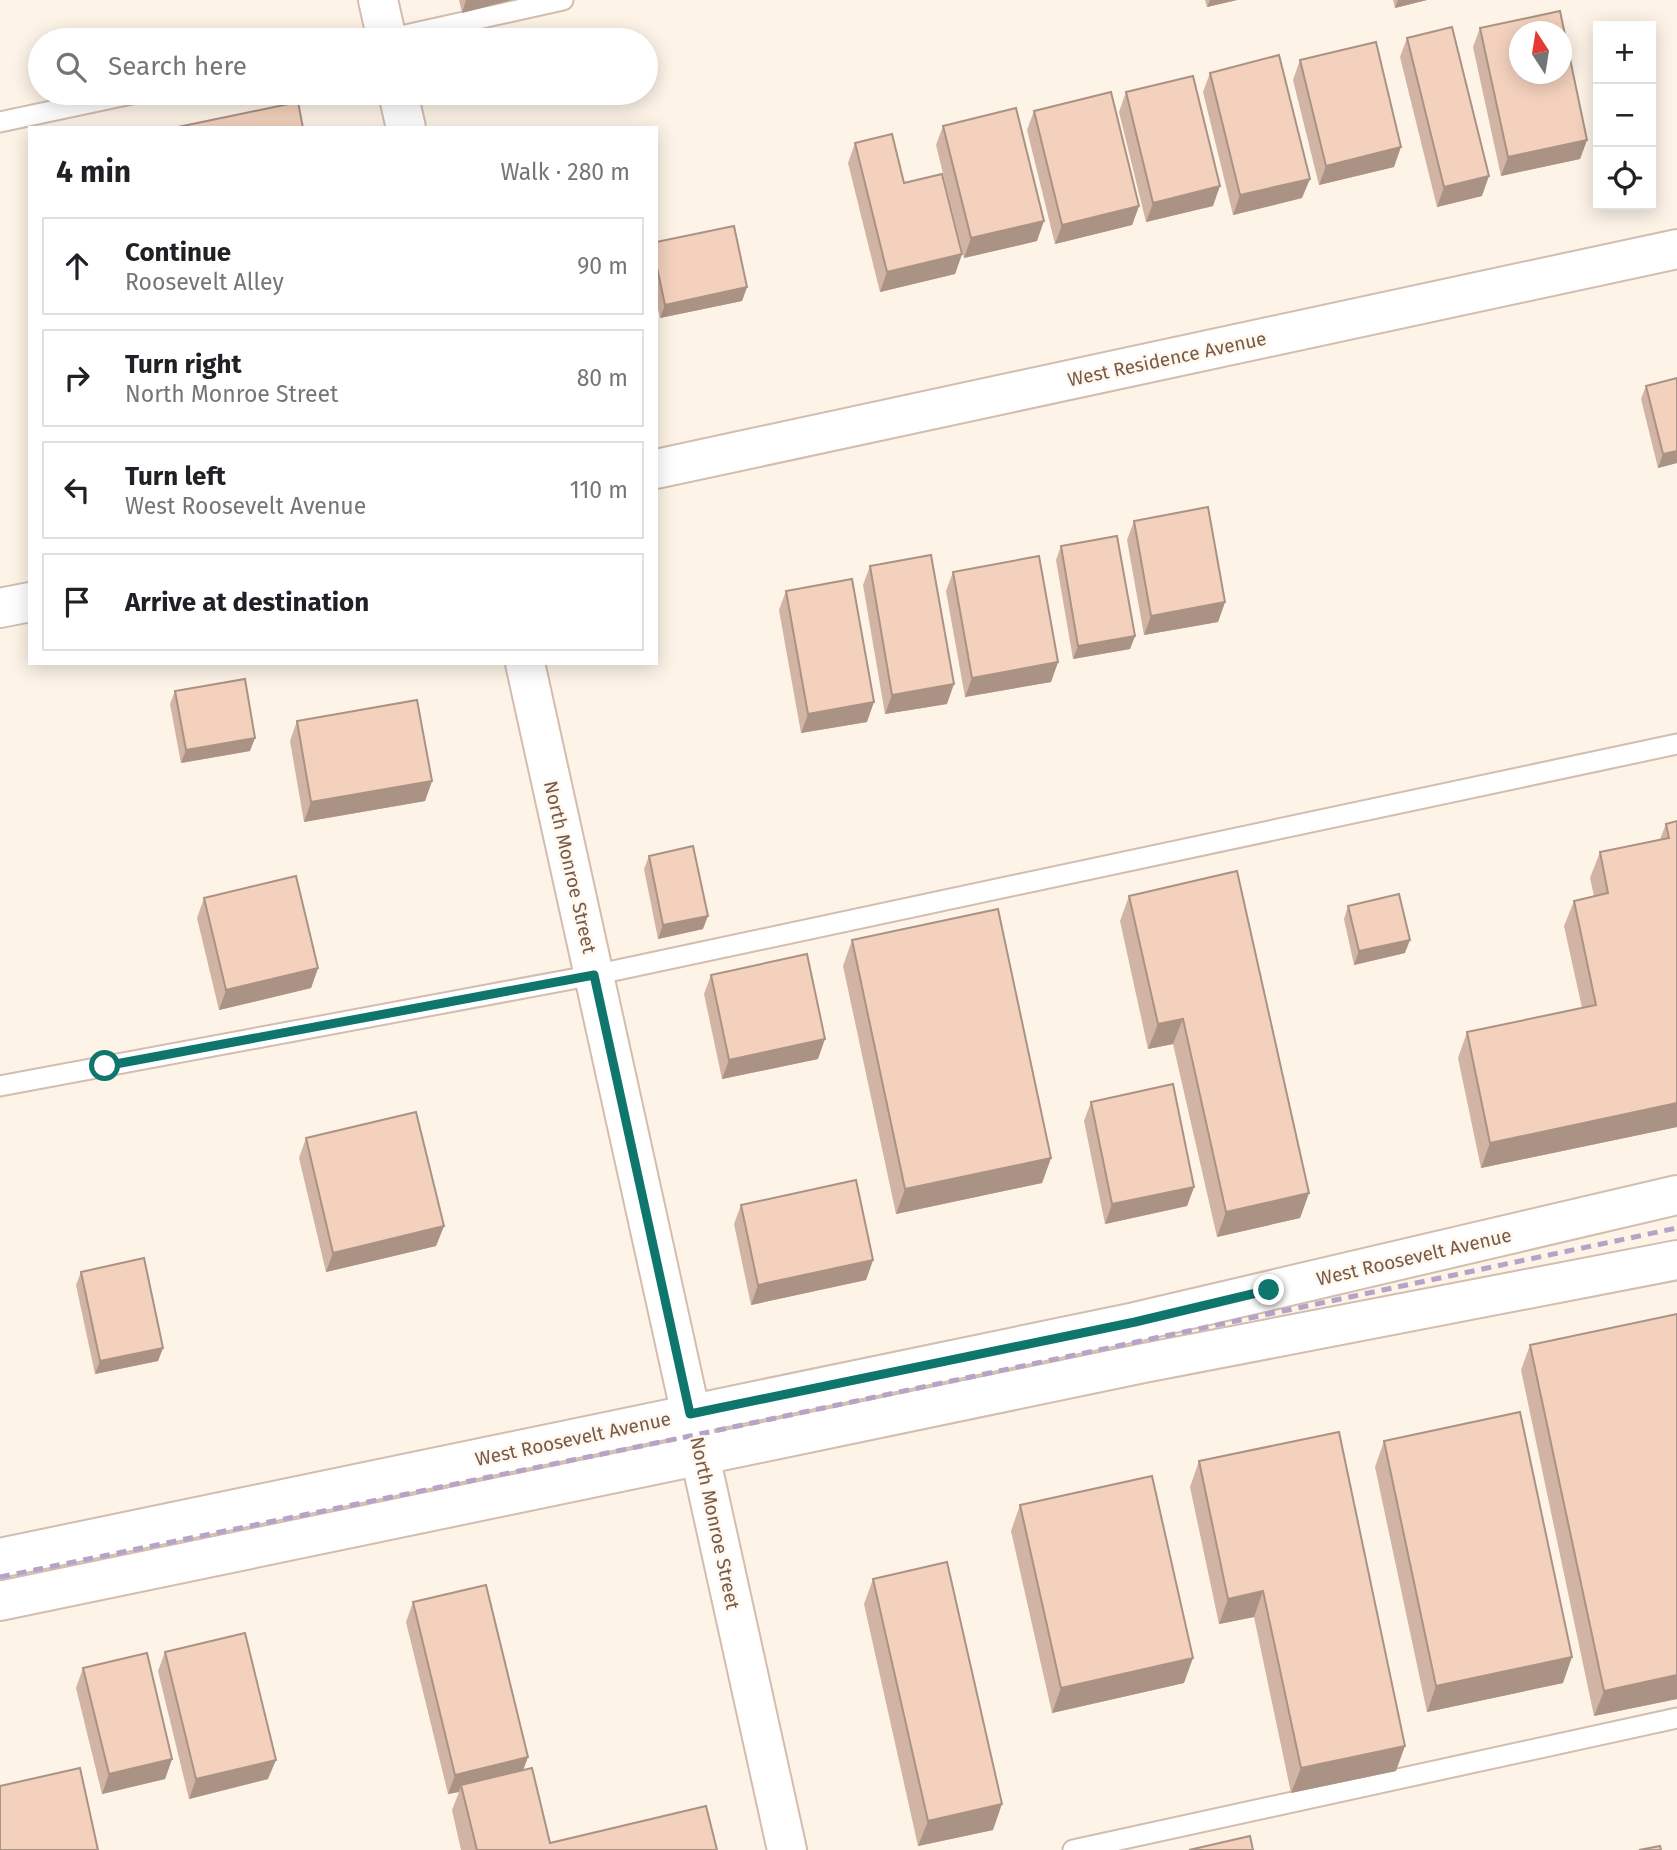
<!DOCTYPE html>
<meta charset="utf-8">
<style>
:root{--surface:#fff;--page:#f6f6f6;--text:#202124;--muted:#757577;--line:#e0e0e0}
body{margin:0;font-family:"Fira Sans",sans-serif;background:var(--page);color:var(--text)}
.controls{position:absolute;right:21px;top:21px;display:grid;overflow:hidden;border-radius:0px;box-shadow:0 4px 18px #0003}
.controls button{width:63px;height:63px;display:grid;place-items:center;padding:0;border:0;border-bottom:2px solid var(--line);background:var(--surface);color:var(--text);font:35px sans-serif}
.compass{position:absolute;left:1509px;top:21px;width:63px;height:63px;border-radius:50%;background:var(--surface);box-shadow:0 4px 18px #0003;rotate:348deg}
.stop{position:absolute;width:21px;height:21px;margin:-16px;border:5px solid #0f766e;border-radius:50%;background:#fff}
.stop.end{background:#0f766e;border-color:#fff;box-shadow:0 2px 7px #0008}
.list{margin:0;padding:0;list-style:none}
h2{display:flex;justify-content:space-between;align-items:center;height:91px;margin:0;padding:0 28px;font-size:30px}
h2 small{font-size:23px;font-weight:400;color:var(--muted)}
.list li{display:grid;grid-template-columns:46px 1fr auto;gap:21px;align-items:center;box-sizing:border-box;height:98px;margin:0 14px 14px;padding:0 14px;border:2px solid var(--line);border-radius:0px}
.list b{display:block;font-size:26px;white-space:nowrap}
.list p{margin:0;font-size:23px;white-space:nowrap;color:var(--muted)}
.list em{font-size:23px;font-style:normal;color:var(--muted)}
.icon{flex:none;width:38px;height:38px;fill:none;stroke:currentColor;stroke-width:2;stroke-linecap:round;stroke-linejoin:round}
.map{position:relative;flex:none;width:1677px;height:1850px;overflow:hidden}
.search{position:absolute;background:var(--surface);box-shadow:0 4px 18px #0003;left:28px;top:28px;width:630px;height:77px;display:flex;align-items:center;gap:18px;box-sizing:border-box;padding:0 24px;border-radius:38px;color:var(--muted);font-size:26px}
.panel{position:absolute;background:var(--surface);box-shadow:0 4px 18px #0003;left:28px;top:126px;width:630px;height:539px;border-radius:0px}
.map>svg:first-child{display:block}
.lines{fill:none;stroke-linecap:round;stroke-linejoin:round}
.service-casing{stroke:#d2bdae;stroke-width:23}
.minor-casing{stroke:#d2bdae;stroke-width:42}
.secondary-casing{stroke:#d5bcac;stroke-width:42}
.service{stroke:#fff;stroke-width:19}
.minor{stroke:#fff;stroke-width:38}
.secondary{stroke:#fff;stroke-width:38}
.rail{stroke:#b6a4c8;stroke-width:5;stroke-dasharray:10 7;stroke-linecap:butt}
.wall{fill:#d1b4a3}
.shaded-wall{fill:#aa9284}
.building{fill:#f3d1bd;stroke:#aa9284;stroke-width:2;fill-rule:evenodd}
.route{stroke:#0f766e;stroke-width:9}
.labels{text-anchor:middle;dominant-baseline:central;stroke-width:5;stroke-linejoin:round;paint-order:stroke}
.street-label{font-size:19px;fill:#78594a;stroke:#fff8ee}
</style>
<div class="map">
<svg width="1677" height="1850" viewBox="0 0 1677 1850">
<rect width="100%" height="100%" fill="#fdf3e7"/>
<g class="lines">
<defs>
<g id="service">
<polyline points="383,40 563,0"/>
<polyline points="0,122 136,93"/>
<polyline points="0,1086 594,975 1677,744"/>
<polyline points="1073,1850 1677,1718"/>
</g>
<g id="minor">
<polyline points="656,469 1677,249"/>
<polyline points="0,608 30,602"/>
<polyline points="0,1558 1135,1322 1677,1195"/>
<polyline points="0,1601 1144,1363 1677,1260"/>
</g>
<g id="secondary">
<polyline points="378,0 387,40"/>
<polyline points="398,93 406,128"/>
<polyline points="525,663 787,1850"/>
</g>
</defs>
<use href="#service" class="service-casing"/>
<use href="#minor" class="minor-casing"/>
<use href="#secondary" class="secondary-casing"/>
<use href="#service" class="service"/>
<use href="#minor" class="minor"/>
<use href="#secondary" class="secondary"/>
<polyline class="rail" points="0,1577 695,1435 1677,1228"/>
</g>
<g class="wall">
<polygon points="459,0 512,0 462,13"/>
<polygon points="1205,0 1237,0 1207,7"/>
<polygon points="1393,0 1427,0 1395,8"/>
<polygon points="1480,28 1587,140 1580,159 1501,176 1473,47"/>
<polygon points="1407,38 1482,196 1437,207 1400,57"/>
<polygon points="1300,60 1394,167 1319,185 1293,80"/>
<polygon points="1210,73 1302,198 1233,215 1203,92"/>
<polygon points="1126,92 1213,206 1146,222 1119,112"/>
<polygon points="1034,111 1139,206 1132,225 1055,244 1027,130"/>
<polygon points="943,126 1037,241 964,258 936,145"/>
<polygon points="855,143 962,254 955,274 880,292 848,163"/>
<polygon points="656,242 747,287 742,301 660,318 656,299"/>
<polygon points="1677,378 1677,463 1658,468 1641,399 1646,386"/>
<polygon points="1134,521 1225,602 1218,622 1144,635 1127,540"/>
<polygon points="1061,546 1135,636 1130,649 1073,659 1056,560"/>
<polygon points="870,566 947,704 885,714 863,585"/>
<polygon points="953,572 1058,662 1051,682 965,697 946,591"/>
<polygon points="786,591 867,722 801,733 779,610"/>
<polygon points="175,691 250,751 181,763 170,704"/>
<polygon points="297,721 432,781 425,801 304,822 290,741"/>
<polygon points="1677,821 1677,1127 1481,1168 1458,1058 1467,1032 1582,1008 1564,926 1574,901 1594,896 1590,878 1600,852 1660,839 1666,824"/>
<polygon points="649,856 703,929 658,939 644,869"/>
<polygon points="1129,896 1309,1193 1300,1218 1217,1237 1173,1044 1148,1049 1120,921"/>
<polygon points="204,898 318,968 311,988 219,1010 197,918"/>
<polygon points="1348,906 1405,953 1354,965 1344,919"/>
<polygon points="852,940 1051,1158 1042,1183 896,1214 843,966"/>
<polygon points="711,975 818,1059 722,1079 704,994"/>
<polygon points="1091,1102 1194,1187 1187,1206 1105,1224 1084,1121"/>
<polygon points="306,1138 444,1226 436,1246 326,1272 299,1158"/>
<polygon points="741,1205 873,1260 866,1280 751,1305 734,1224"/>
<polygon points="81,1272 163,1348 158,1361 95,1374 76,1285"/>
<polygon points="1530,1345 1677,1699 1594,1716 1521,1370"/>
<polygon points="1384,1441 1563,1683 1427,1712 1375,1467"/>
<polygon points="1199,1461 1396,1771 1291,1793 1254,1617 1219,1624 1190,1487"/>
<polygon points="1020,1505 1184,1683 1052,1713 1011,1531"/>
<polygon points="873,1579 993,1830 918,1846 864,1604"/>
<polygon points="413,1602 528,1757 523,1770 550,1843 717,1850 461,1850 452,1810 459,1792 448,1794 406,1622"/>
<polygon points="165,1652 268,1779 189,1799 158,1671"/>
<polygon points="83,1668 172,1759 165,1779 102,1794 76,1688"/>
</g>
<g class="shaded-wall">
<polygon points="466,0 512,0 462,13"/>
<polygon points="1210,0 1237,0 1207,7"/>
<polygon points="1398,0 1427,0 1395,8"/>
<polygon points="1587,140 1580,159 1501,176 1508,157"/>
<polygon points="1401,147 1394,167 1319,185 1326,166"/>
<polygon points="1489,176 1482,196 1437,207 1444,187"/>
<polygon points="1310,179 1302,198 1233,215 1240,195"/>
<polygon points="1220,186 1213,206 1146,222 1153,203"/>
<polygon points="1139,206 1132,225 1055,244 1062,225"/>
<polygon points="1044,221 1037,241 964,258 971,238"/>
<polygon points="962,254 955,274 880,292 887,272"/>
<polygon points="747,287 742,301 660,318 665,305"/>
<polygon points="1677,451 1677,463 1658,468 1663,454"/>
<polygon points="1225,602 1218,622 1144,635 1151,616"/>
<polygon points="1135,636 1130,649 1073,659 1078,646"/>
<polygon points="1058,662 1051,682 965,697 972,678"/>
<polygon points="954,684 947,704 885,714 892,695"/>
<polygon points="874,702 867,722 801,733 808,714"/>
<polygon points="255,738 250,751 181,763 186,750"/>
<polygon points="432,781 425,801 304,822 311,802"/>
<polygon points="708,916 703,929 658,939 663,925"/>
<polygon points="1410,940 1405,953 1354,965 1359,951"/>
<polygon points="318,968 311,988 219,1010 226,990"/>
<polygon points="1183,1019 1173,1044 1148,1049 1158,1024"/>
<polygon points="825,1039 818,1059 722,1079 729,1060"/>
<polygon points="1677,1103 1677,1127 1481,1168 1490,1143"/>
<polygon points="1051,1158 1042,1183 896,1214 905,1189"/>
<polygon points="1194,1187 1187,1206 1105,1224 1112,1204"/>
<polygon points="1309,1193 1300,1218 1217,1237 1226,1212"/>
<polygon points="444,1226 436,1246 326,1272 333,1253"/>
<polygon points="873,1260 866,1280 751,1305 758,1285"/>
<polygon points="163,1348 158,1361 95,1374 100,1361"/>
<polygon points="1263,1591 1254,1617 1219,1624 1228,1599"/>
<polygon points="1572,1657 1563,1683 1427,1712 1436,1686"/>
<polygon points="1193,1658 1184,1683 1052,1713 1061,1688"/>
<polygon points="1677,1675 1677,1699 1594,1716 1604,1691"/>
<polygon points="1405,1746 1396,1771 1291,1793 1301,1768"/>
<polygon points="528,1757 521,1776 461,1785 459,1792 448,1794 455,1775"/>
<polygon points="172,1759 165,1779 102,1794 109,1774"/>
<polygon points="276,1760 268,1779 189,1799 196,1779"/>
<polygon points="1002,1804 993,1830 918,1846 928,1821"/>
</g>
<g class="building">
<path d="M1560 11 1587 140 1508 157 1480 28ZM1520 32H1562V74H1520Z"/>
<polygon points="1452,27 1489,176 1444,187 1407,38"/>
<polygon points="1376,42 1401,147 1326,166 1300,60"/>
<polygon points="1279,55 1310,179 1240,195 1210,73"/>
<polygon points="1193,76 1220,186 1153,203 1126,92"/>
<polygon points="1111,92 1139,206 1062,225 1034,111"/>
<polygon points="298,102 303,128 178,127"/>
<polygon points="1016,108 1044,221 971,238 943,126"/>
<polygon points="892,134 904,183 942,174 962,254 887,272 855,143"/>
<polygon points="734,226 747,287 665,305 656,263 656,242"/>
<polygon points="1677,378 1677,451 1663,454 1646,386"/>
<polygon points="1208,507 1225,602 1151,616 1134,521"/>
<polygon points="1117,536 1135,636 1078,646 1061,546"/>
<polygon points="931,555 954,684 892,695 870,566"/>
<polygon points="1039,556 1058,662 972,678 953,572"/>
<polygon points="852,579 874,702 808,714 786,591"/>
<polygon points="245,679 255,738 186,750 175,691"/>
<polygon points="417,700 432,781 311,802 297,721"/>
<polygon points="1677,821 1677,1103 1490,1143 1467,1032 1596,1005 1574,901 1608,893 1600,852 1669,838 1666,824"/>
<polygon points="693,846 708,916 663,925 649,856"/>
<polygon points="1237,871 1309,1193 1226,1212 1183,1019 1158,1024 1129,896"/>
<polygon points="296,876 318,968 226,990 204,898"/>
<polygon points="1399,894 1410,940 1359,951 1348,906"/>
<polygon points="998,909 1051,1158 905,1189 852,940"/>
<polygon points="807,954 825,1039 729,1060 711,975"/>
<polygon points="1173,1084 1194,1187 1112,1204 1091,1102"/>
<polygon points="416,1112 444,1226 333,1253 306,1138"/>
<polygon points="856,1180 873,1260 758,1285 741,1205"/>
<polygon points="144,1258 163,1348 100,1361 81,1272"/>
<polygon points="1677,1314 1677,1675 1604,1691 1530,1345"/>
<polygon points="1520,1412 1572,1657 1436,1686 1384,1441"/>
<polygon points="1339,1432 1405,1746 1301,1768 1263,1591 1228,1599 1199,1461"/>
<polygon points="1152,1476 1193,1658 1061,1688 1020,1505"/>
<polygon points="947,1562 1002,1804 928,1821 873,1579"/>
<polygon points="486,1585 528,1757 455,1775 413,1602"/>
<polygon points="245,1633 276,1760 196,1779 165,1652"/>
<polygon points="147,1653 172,1759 109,1774 83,1668"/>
<polygon points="80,1768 98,1850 0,1850 0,1786"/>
<polygon points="532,1768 550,1843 706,1806 717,1850 477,1850 461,1785"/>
<polygon points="1250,1836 1253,1850 1189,1850"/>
<polygon points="1660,1846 1661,1850 1639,1850"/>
</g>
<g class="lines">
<polyline class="route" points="105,1066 594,975 690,1414 1135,1322 1269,1290"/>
</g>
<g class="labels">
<g class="street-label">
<text transform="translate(1167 359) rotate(-12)">West Residence Avenue</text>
<text transform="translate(570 867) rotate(77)">North Monroe Street</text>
<text transform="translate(1414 1257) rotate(-13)">West Roosevelt Avenue</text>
<text transform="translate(573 1439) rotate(-12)">West Roosevelt Avenue</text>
<text transform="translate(715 1523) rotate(78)">North Monroe Street</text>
</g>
</g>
</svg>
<div class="controls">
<button>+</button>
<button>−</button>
<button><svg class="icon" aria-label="locate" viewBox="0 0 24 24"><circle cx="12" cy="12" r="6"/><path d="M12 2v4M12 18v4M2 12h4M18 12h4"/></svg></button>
</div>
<svg class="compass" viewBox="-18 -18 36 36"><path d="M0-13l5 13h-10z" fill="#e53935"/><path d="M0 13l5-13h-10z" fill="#757577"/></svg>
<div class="stop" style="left:105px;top:1066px"></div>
<div class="stop end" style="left:1269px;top:1290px"></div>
<div class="search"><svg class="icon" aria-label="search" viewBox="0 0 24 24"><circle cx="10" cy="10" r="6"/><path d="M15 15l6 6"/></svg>Search here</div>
<section class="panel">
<h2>4 min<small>Walk · 280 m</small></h2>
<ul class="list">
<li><svg class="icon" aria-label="ahead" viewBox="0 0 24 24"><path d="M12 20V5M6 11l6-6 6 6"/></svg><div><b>Continue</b><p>Roosevelt Alley</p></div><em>90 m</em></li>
<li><svg class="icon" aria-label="right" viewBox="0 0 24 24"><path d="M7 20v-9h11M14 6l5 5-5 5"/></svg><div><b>Turn right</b><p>North Monroe Street</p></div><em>80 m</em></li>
<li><svg class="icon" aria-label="left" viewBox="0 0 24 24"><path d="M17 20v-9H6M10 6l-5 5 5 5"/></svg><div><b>Turn left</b><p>West Roosevelt Avenue</p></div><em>110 m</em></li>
<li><svg class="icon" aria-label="arrive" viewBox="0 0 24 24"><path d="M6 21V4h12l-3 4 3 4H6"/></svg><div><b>Arrive at destination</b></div></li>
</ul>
</section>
</div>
